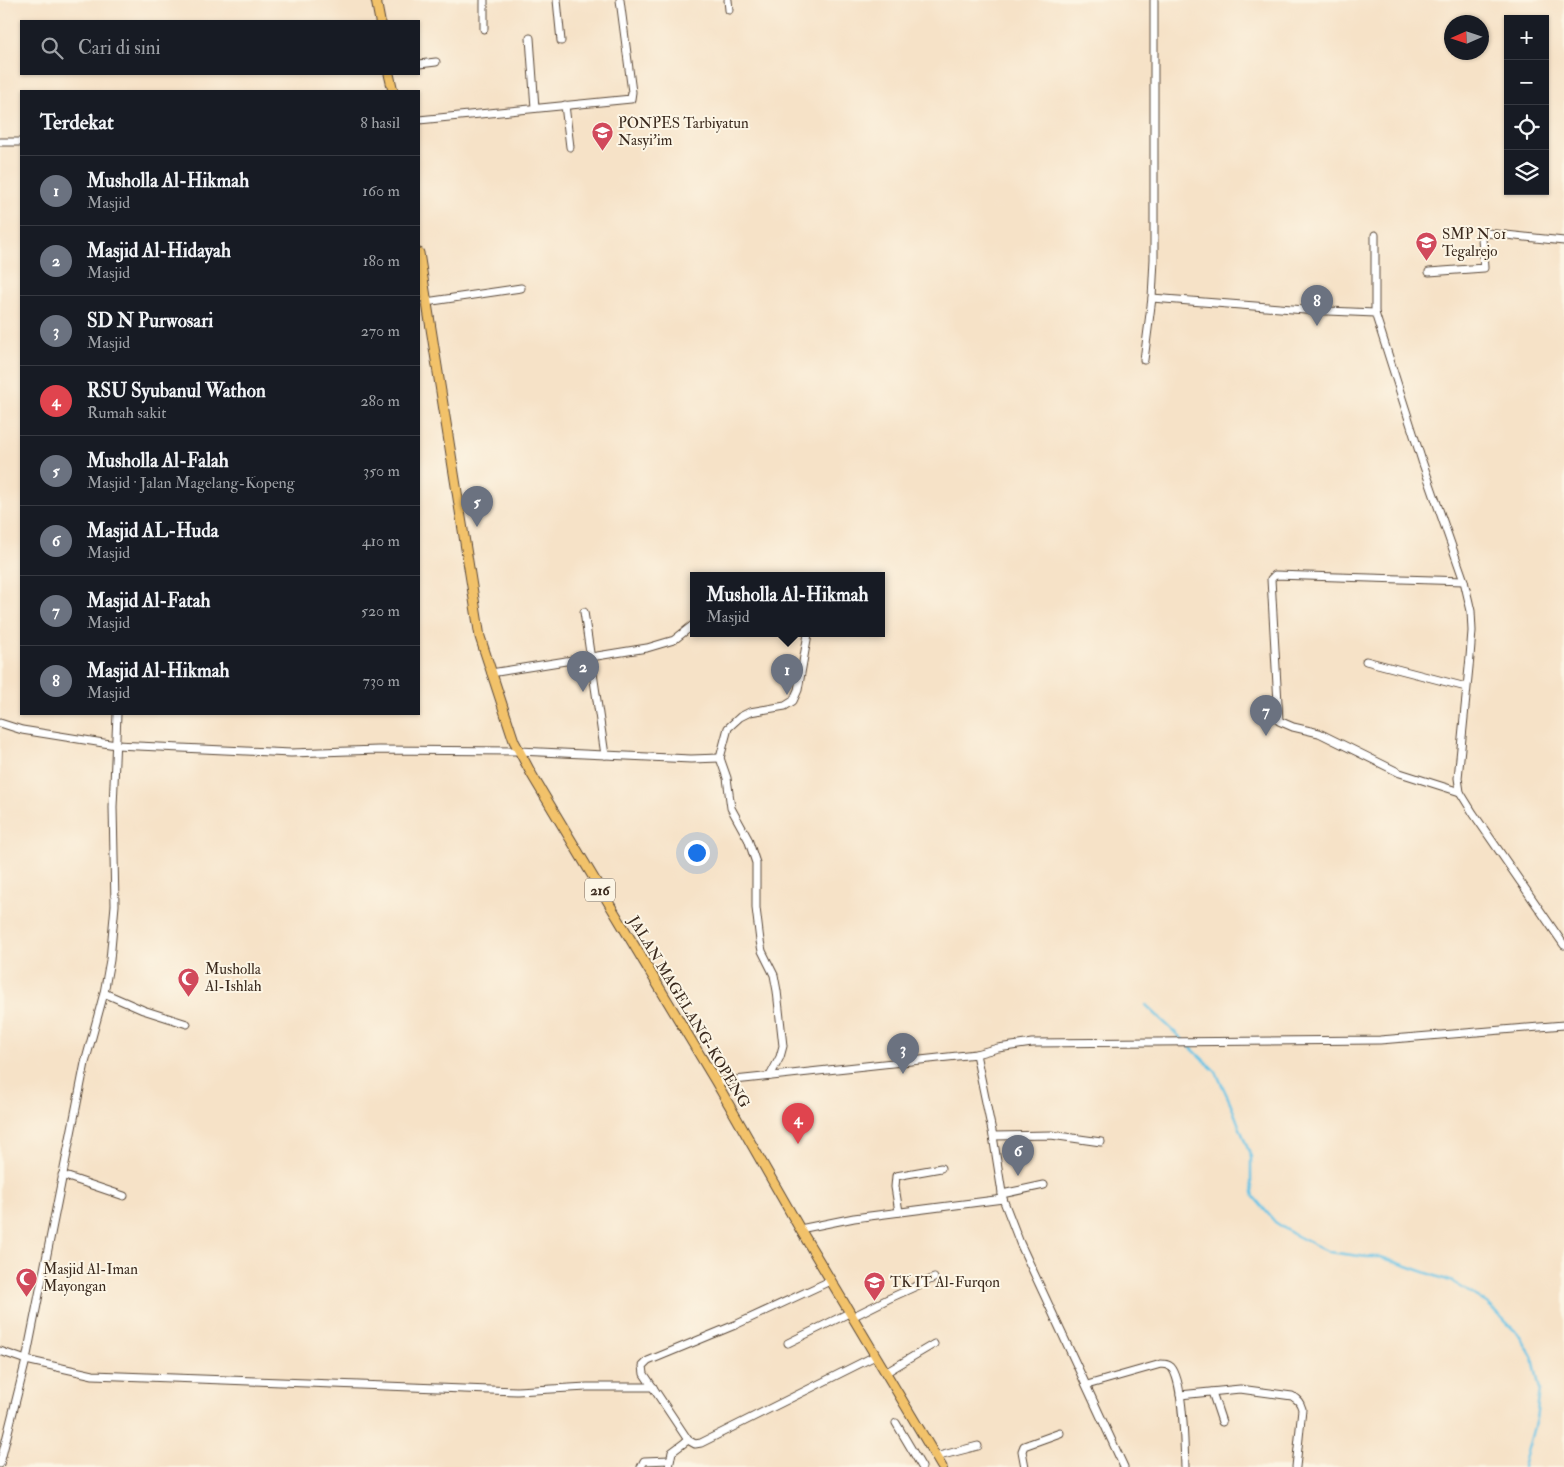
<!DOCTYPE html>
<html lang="id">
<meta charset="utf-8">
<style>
:root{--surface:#171b24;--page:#20242c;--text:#f1f3f6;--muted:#9ea1a6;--line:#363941;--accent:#d1495b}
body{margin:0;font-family:"IM FELL Double Pica",serif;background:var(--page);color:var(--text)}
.controls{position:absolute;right:15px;top:15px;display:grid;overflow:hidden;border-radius:0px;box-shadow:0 1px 4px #0004}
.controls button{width:45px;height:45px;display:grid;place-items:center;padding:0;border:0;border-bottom:1px solid var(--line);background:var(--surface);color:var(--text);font:25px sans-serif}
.compass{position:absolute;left:1444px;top:15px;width:45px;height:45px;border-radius:50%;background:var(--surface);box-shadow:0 1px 4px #0004;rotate:267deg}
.you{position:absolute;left:696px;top:852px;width:18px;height:18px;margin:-12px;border:4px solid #fff;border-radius:50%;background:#1a73e8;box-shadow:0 0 0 8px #1a73e833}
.badge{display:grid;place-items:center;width:32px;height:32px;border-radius:50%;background:var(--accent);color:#fff;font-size:16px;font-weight:700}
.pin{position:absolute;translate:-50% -41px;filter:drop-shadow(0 1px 2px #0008)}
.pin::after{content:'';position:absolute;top:26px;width:18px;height:15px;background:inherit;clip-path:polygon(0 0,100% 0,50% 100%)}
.popup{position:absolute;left:690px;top:572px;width:195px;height:65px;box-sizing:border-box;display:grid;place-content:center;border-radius:0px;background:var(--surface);filter:drop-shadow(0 1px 4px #0005);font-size:16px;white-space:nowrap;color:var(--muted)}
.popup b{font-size:19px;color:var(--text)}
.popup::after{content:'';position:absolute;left:50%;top:100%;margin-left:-10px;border:10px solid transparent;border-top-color:var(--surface)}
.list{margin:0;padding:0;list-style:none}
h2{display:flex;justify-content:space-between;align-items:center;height:65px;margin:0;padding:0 20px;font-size:21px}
h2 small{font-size:16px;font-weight:400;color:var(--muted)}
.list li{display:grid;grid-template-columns:32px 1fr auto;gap:15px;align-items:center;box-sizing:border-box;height:70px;padding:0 20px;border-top:1px solid var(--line)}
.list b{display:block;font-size:19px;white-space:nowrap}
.list p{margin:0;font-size:16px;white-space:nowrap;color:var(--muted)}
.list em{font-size:16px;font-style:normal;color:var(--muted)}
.icon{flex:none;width:28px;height:28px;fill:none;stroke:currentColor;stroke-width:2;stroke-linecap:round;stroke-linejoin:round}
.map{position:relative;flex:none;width:1564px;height:1467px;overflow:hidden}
.search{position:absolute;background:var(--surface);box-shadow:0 1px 4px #0004;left:20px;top:20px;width:400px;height:55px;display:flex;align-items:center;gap:12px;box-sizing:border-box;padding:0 18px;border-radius:0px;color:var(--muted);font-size:19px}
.panel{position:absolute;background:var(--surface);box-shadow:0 1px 4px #0004;left:20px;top:90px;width:400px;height:625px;border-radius:0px}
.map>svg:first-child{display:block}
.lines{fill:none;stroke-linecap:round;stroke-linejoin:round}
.stream{stroke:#68c3e6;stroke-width:2.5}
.minor-casing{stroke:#574637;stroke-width:9}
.major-casing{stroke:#574637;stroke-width:11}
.minor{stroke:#fff;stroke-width:7}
.major{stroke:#f2c26a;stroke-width:9}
.labels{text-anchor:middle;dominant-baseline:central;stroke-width:4;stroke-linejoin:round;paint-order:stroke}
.shield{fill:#fcf5e5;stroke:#75675a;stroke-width:1}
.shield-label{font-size:14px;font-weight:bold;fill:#3b2a1e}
.poi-label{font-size:15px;fill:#3b2a1e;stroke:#fcf5e5;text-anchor:start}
.street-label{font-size:15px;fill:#3b2a1e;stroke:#fcf5e5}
</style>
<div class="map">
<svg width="1564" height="1467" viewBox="0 0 1564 1467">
<rect width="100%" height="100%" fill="#fcf5e5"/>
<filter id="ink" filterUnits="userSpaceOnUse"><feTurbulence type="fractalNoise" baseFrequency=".02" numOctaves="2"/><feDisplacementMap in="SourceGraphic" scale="10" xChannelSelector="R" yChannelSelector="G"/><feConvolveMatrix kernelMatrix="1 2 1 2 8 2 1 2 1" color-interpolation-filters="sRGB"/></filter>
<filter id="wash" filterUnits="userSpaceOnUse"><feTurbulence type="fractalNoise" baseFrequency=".0096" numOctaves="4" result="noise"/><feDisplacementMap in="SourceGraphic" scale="20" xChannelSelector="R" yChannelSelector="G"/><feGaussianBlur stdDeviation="1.12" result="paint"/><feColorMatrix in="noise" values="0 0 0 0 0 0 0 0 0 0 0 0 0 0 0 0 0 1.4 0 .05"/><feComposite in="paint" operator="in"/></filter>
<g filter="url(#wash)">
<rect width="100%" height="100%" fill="#f6e2c7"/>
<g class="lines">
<g class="stream">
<polyline points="1146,1005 1183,1040"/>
<polyline points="1187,1044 1216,1072 1230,1102 1251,1157 1251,1182 1254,1197 1275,1222 1293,1234 1329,1252 1367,1257 1381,1257 1453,1282 1488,1304 1520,1336 1533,1358 1540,1390 1536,1419 1523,1467"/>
</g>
</g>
</g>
<g filter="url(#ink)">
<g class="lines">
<defs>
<g id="minor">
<polyline points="557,0 561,41"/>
<polyline points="728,0 729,10"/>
<polyline points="484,29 484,0"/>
<polyline points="530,38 535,108"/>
<polyline points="419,64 436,62"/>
<polyline points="565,105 570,147"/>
<polyline points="419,120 631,99 632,92 620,0"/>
<polyline points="0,142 21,142"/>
<polyline points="1375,235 1375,313"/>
<polyline points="1429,272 1484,268 1482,238 1487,233 1564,241"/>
<polyline points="1152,298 1305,310 1375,313 1422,461 1464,581 1471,611 1472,631 1470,657 1458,778 1460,792 1473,813 1564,945"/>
<polyline points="426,302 521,288"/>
<polyline points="1144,360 1152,298 1154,259 1154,0"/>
<polyline points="584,612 605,755"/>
<polyline points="1366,661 1466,687"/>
<polyline points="491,673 647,648 674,640 693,625"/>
<polyline points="0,723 22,730 116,745 291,753 378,750 519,751 691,759 720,758"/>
<polyline points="1460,792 1400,773 1319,733 1293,727 1279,721 1271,579 1275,575 1464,581"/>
<polyline points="104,993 143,1010 187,1024"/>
<polyline points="976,1054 998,1048 1032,1043 1380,1040 1564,1025"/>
<polyline points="770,1076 780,1057 783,1046 777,991 774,975 762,951 760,941 756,908 756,863 748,839 731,808 727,778 720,758 728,728 740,717 750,712 785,706 793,701 798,690 808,634"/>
<polyline points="716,1082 976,1054 993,1136 1003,1199 1020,1243 1124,1467"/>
<polyline points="993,1136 1051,1135 1101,1142"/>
<polyline points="62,1175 124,1196"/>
<polyline points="1002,1194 1044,1185"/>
<polyline points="899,1212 895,1187 896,1176 941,1168"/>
<polyline points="800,1229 854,1218 1003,1199"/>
<polyline points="830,1281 735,1325 648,1361 643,1366 644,1374 688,1440 695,1444 701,1443 875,1356"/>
<polyline points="852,1317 888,1299 934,1278"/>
<polyline points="788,1343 849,1313"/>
<polyline points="0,1351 26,1360 93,1375 517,1391 587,1387 653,1387"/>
<polyline points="885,1373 934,1344"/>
<path d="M1087 1385 1161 1364C1165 1364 1168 1364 1171 1367 1184 1381 1184 1447 1185 1467"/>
<polyline points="1212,1392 1222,1422"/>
<path d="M1180 1395 1240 1389 1292 1396C1298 1400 1300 1402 1302 1409L1296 1467"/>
<polyline points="896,1423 922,1467"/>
<polyline points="935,1457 978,1446"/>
<polyline points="0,1464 26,1360 85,1063 104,993 110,960 115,905 113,807 117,714"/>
<polyline points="641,1467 644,1461 670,1460"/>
<polyline points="669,1467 672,1452 688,1440"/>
<polyline points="1025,1467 1022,1451 1024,1446 1060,1433"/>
</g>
<g id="major">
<polyline points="376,0 380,21"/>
<polyline points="389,74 393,91"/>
<polyline points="419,253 480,637 514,741 532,775 716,1082 800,1229 942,1467"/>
</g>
</defs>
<use href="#minor" class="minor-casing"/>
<use href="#major" class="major-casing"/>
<use href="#minor" class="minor"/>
<use href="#major" class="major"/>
</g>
</g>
<defs>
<symbol id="school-pin" viewBox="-11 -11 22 30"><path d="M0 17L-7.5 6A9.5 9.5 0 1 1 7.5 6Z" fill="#d1495b" stroke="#fcf5e5"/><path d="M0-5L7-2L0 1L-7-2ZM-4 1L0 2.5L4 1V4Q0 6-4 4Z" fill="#fff"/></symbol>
<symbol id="mosque-pin" viewBox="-11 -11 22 30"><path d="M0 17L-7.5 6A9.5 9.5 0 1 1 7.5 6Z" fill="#d1495b" stroke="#fcf5e5"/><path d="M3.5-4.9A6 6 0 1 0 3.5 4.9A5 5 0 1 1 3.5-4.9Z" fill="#fff"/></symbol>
</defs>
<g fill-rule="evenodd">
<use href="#school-pin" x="590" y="120" width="25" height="34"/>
<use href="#school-pin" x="1414" y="230" width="25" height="34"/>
<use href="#mosque-pin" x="176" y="966" width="25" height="34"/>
<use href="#mosque-pin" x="14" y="1266" width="25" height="34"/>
<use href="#school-pin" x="862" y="1270" width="25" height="34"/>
</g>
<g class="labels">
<rect class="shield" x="585" y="878.5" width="30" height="23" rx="4"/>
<g class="shield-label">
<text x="600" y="890">216</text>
</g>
<g class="poi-label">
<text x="618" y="123">PONPES Tarbiyatun<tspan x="618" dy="17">Nasyi'im</tspan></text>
<text x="1442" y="234">SMP N 01<tspan x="1442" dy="17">Tegalrejo</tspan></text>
<text x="205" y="969">Musholla<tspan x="205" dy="17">Al-Ishlah</tspan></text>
<text x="43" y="1269">Masjid Al-Iman<tspan x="43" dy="17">Mayongan</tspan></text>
<text x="890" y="1282">TK IT Al-Furqon</text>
</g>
<g class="street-label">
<text transform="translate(689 1012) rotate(59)">JALAN MAGELANG-KOPENG</text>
</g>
</g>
</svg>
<div class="controls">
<button>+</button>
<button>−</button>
<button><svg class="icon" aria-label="locate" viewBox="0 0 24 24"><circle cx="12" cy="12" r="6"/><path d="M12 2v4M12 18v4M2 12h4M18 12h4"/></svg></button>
<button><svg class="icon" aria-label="layers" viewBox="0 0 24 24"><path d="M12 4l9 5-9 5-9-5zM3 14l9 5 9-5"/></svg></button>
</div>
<svg class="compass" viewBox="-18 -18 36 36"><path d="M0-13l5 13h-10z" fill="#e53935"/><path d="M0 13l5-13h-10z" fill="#9ea1a6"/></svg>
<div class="you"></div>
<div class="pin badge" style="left:787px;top:695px;background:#6b7280">1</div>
<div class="popup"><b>Musholla Al-Hikmah</b>Masjid</div>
<div class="pin badge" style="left:583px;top:692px;background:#6b7280">2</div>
<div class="pin badge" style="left:903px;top:1074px;background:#6b7280">3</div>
<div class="pin badge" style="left:798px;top:1144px;background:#e0444e">4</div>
<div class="pin badge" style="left:477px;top:527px;background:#6b7280">5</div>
<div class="pin badge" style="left:1018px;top:1176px;background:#6b7280">6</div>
<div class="pin badge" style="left:1266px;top:736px;background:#6b7280">7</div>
<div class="pin badge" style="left:1317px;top:326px;background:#6b7280">8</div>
<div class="search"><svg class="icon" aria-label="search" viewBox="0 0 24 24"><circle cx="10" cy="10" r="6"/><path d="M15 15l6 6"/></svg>Cari di sini</div>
<section class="panel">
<h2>Terdekat<small>8 hasil</small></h2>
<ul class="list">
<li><span class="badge" style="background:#6b7280">1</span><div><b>Musholla Al-Hikmah</b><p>Masjid</p></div><em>160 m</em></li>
<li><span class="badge" style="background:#6b7280">2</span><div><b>Masjid Al-Hidayah</b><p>Masjid</p></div><em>180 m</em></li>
<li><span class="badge" style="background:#6b7280">3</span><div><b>SD N Purwosari</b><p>Masjid</p></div><em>270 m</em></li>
<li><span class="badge" style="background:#e0444e">4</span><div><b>RSU Syubanul Wathon</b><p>Rumah sakit</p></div><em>280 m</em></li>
<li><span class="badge" style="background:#6b7280">5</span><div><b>Musholla Al-Falah</b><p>Masjid · Jalan Magelang-Kopeng</p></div><em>350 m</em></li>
<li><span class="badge" style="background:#6b7280">6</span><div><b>Masjid AL-Huda</b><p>Masjid</p></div><em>410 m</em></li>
<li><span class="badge" style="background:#6b7280">7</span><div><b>Masjid Al-Fatah</b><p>Masjid</p></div><em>520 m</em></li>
<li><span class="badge" style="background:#6b7280">8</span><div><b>Masjid Al-Hikmah</b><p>Masjid</p></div><em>730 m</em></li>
</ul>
</section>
</div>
